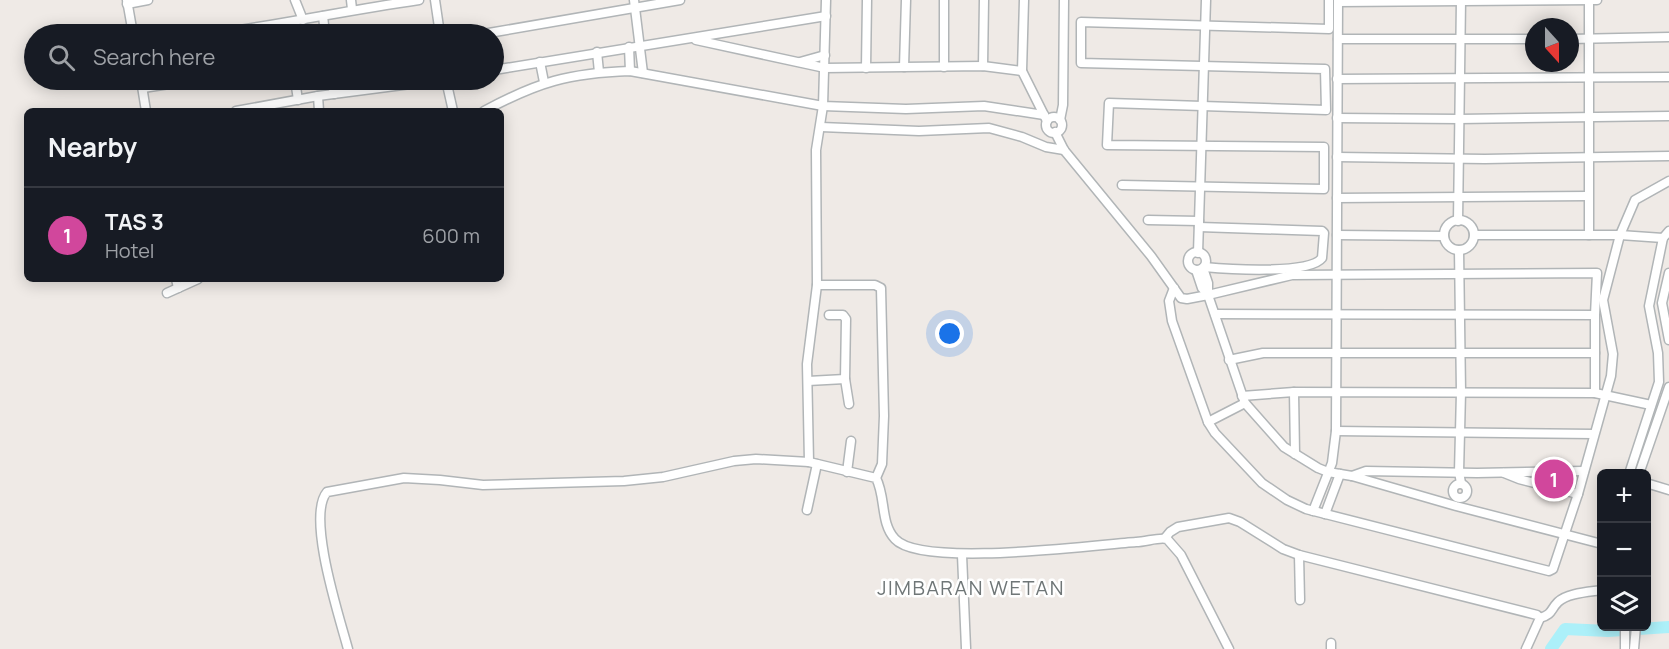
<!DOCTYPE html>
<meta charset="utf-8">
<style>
:root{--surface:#171b24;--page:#242831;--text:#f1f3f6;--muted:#9ea1a6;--line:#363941;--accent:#b45309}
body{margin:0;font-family:Manrope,sans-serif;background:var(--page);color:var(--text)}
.controls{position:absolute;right:18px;bottom:18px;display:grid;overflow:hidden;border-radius:9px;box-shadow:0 3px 15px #0003}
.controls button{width:54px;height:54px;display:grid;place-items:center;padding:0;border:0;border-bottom:2px solid var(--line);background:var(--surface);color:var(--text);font:30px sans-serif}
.compass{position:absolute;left:1525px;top:18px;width:54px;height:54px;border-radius:50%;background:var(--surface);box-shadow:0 3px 15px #0003;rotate:159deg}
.you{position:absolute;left:950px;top:334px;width:21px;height:21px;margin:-15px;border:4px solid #fff;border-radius:50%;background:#1a73e8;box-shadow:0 0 0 9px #1a73e833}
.badge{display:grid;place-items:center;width:39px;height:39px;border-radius:50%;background:var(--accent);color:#fff;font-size:20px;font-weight:700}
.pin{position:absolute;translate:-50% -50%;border:3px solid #fff;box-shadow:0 2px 6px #0006}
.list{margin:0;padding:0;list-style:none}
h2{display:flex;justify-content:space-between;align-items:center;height:78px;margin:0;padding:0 24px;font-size:26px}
h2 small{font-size:20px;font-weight:400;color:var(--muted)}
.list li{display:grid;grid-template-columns:39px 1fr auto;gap:18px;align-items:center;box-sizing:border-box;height:96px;padding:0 24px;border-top:2px solid var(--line)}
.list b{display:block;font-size:22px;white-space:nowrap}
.list p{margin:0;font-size:20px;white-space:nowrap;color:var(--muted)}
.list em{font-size:20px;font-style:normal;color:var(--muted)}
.icon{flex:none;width:33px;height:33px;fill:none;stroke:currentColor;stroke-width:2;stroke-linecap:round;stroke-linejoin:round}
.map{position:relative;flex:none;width:1669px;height:649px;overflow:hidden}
.search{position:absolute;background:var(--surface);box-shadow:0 3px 15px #0003;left:24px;top:24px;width:480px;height:66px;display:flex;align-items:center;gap:15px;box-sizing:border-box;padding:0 21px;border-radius:33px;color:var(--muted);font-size:22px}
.panel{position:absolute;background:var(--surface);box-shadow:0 3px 15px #0003;left:24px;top:108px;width:480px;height:174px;border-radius:9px}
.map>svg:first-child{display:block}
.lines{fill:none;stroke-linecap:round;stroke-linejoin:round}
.river{stroke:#acf0f9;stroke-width:12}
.minor-casing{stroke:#b1b5b7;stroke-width:11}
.minor{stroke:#fff;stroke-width:8}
.labels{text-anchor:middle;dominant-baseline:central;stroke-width:5;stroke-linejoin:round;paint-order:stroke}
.quarter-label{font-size:20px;letter-spacing:1.5px;fill:#6f7677;stroke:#fff}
</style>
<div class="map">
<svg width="1669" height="649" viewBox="0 0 1669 649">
<rect width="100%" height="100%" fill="#efeae6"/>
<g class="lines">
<polyline class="river" points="1551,649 1565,629 1608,631 1669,627"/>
<defs>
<g id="minor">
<polyline points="127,0 133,34"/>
<polyline points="295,0 303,20"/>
<polyline points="351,0 352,9"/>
<polyline points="435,0 440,34"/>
<polyline points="634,0 643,73"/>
<polyline points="1024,0 1022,71 1047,121"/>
<polyline points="1338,2 1597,0"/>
<polyline points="127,4 148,0"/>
<polyline points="323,16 325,34"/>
<path d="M214 34C282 24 350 10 419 0"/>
<polyline points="483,34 680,0"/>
<polyline points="1338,39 1534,39"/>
<polyline points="1570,39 1669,37"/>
<polyline points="696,40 825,68 983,66 1022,71"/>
<polyline points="629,47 630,71"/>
<polyline points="597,52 599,72"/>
<polyline points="540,62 544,82"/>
<polyline points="800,62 825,55"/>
<polyline points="983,66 984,0"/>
<polyline points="904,67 906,0"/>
<polyline points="944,67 944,0"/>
<polyline points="866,68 867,0"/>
<polyline points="494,70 826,16"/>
<polyline points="1337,79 1669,77"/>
<polyline points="141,80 146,111"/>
<polyline points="295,80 298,100"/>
<polyline points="331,80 334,94"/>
<polyline points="446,80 453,111"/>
<polyline points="143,88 195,80"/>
<polyline points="318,96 319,111"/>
<polyline points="236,111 318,96 441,80"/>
<path d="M484 111C538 82 569 73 630 71L823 106 906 109 984 106 1044 115"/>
<circle cx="1054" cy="125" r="8"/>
<polyline points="1337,118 1459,119 1669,116"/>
<polyline points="1060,120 1063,105 1064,0"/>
<polyline points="821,127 919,131 989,128 1022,137 1046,147 1064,150"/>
<polyline points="1055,132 1064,150 1151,256 1181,298 1187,299 1208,295 1245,403 1284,447 1318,468 1328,472 1352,476 1456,506 1602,544"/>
<polyline points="1337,157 1485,159 1669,156"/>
<polyline points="1122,185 1324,189 1324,147 1107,145 1109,103 1326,110 1325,69 1081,63 1081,22 1329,29 1329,0"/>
<polyline points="1337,198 1588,196"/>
<polyline points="1148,220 1199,221"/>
<circle cx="1459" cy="235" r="15"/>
<polyline points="1458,221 1461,0"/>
<path d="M1199 227 1322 231 1324 233 1322 258C1309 275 1226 269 1204 267"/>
<polyline points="1337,235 1444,236"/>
<polyline points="1474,235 1620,235 1663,238"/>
<polyline points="1589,235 1589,0"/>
<polyline points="1459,250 1461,392 1459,472 1461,483"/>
<circle cx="1197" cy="261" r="9"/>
<polyline points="1198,253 1206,0"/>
<polyline points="1203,268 1208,283 1208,295"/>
<polyline points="1196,270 1202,288 1208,295"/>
<polyline points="1669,273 1662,303 1669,340"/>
<polyline points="176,279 178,288"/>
<polyline points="817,285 875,285 881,288 884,416 882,464 876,478"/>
<polyline points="1174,288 1169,301 1172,321 1208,422 1215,433 1262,483 1287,500 1306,509 1549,571 1553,569 1578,494 1611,376 1613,354 1603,300 1620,235 1635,200 1669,181"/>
<polyline points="167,293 198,279"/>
<polyline points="1208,295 1292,275 1597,273 1595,315 1595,393"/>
<polyline points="1215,314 1595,315"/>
<polyline points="829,315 843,315 846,319 845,379 849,404"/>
<polyline points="1229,360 1263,353 1595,353"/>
<polyline points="808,381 845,379"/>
<polyline points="1294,392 1295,454"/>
<polyline points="1242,396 1294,392 1595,393 1651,405"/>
<polyline points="1208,422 1245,403"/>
<polyline points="1336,431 1594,434"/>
<polyline points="809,462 807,364 817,285 816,150 823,106 826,0"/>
<polyline points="847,472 851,441"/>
<polyline points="1504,473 1519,479 1578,494"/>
<polyline points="1629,474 1659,382 1658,353 1649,306 1663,238 1669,231"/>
<polyline points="1639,474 1669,387"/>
<polyline points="1352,476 1366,471 1477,473 1584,471"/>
<polyline points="1646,483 1669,490"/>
<circle cx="1460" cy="491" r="7"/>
<polyline points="807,510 817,464"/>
<polyline points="1313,511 1332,463 1336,431 1338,0"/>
<polyline points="1325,514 1340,474"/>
<polyline points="1165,538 1170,532 1178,527 1229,518 1240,522 1283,549 1299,555 1537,615 1540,618 1526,649"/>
<polyline points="962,555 966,648"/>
<polyline points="1299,555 1300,600"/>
<path d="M1540 618C1553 614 1550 610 1558 602 1567 593 1589 592 1602 590"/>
<polyline points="1331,643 1331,649"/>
<path d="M348 649C340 619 306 516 327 492L404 478 440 480 483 485 624 481 663 477 734 461 756 459 809 462 876 478C886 497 880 523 895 539 921 568 1093 545 1136 542 1146 542 1158 537 1167 539L1181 555 1229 649"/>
<polyline points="1625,649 1625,626"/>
<polyline points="1634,649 1636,626"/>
</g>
</defs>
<use href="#minor" class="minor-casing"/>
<use href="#minor" class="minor"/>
</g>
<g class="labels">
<g class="quarter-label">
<text x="971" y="587">JIMBARAN WETAN</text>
</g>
</g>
</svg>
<div class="controls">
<button>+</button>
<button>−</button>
<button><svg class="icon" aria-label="layers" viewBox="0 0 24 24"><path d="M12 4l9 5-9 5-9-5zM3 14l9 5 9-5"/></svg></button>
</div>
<svg class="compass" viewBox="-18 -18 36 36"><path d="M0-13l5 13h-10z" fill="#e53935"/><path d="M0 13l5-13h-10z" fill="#9ea1a6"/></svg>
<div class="you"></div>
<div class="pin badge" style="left:1554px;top:479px;background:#d1479c">1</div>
<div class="search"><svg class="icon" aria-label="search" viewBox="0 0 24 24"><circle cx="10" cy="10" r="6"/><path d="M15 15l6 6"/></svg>Search here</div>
<section class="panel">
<h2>Nearby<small></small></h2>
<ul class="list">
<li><span class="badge" style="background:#d1479c">1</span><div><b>TAS 3</b><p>Hotel</p></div><em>600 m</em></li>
</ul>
</section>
</div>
